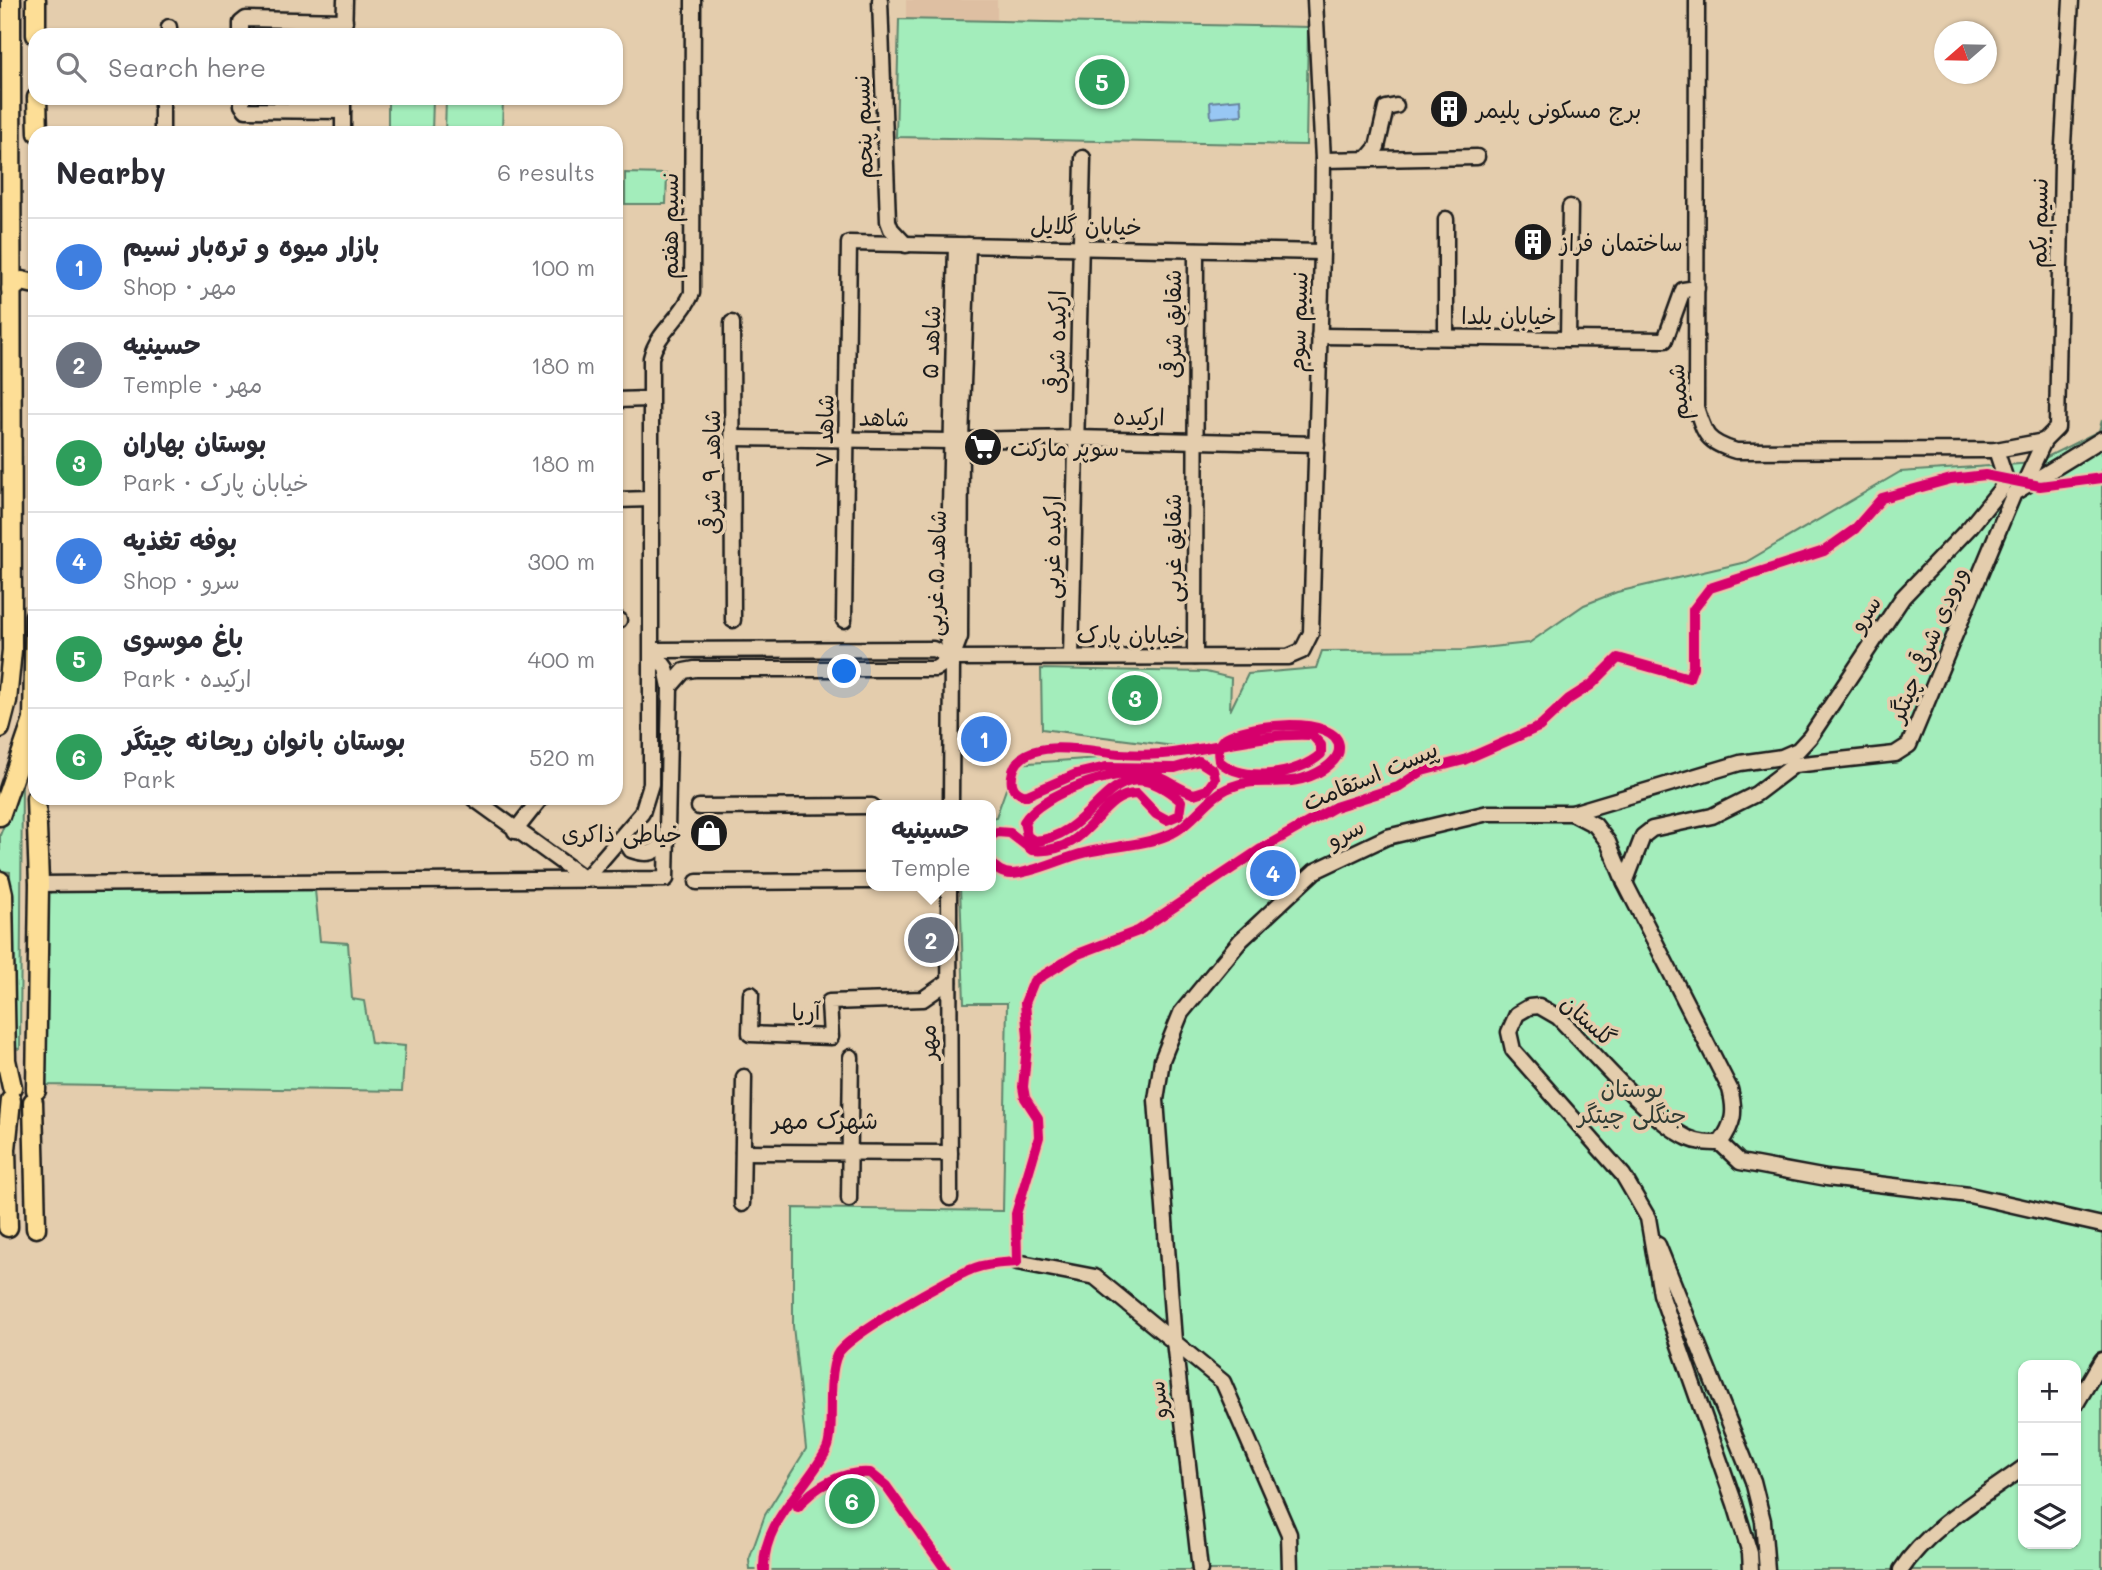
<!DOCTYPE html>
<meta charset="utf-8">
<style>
:root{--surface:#fff;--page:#f7f7f7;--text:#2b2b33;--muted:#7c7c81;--line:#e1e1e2;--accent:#1c1c1c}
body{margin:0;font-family:Mali,"Playpen Sans Arabic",sans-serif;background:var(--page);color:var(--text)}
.controls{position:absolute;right:21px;bottom:21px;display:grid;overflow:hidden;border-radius:14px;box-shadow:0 2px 5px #0004}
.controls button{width:63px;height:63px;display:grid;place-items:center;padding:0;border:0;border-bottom:2px solid var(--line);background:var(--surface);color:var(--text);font:35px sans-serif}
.compass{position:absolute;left:1934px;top:21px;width:63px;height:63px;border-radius:50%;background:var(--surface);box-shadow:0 2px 5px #0004;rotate:250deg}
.you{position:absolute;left:845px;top:672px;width:24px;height:24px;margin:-18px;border:5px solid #fff;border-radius:50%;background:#1a73e8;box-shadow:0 0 0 10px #1a73e833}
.badge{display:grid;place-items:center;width:46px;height:46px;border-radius:50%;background:var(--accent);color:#fff;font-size:23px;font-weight:700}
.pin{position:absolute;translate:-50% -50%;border:4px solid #fff;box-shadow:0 2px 7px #0006}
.popup{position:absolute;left:866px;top:800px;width:130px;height:91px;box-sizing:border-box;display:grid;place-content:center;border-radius:14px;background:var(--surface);filter:drop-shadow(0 2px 5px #0005);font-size:23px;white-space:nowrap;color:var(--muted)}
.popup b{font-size:26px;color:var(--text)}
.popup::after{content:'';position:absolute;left:50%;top:100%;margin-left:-14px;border:14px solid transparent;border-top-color:var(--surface)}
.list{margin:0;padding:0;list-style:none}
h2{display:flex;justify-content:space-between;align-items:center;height:91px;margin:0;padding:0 28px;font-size:30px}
h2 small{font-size:23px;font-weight:400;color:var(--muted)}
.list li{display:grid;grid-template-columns:46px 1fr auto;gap:21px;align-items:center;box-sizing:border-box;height:98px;padding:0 28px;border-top:2px solid var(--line)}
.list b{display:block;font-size:26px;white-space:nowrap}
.list p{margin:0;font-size:23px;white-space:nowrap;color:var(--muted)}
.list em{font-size:23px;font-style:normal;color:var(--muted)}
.icon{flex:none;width:38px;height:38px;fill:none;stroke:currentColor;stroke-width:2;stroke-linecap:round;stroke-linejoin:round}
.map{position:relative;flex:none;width:2102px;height:1570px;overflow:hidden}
.search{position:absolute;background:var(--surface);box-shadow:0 2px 5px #0004;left:28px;top:28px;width:595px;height:77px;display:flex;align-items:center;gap:18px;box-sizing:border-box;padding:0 24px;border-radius:21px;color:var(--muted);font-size:26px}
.panel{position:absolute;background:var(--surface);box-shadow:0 2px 5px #0004;left:28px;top:126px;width:595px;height:679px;border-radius:21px}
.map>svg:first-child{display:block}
.built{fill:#debfa2}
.green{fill:#a3edbb;stroke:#60846c;stroke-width:2;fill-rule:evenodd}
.water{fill:#98c7f4;stroke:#66839e;stroke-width:2}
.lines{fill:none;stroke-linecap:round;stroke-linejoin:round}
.minor-casing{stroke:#1c1c1c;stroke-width:19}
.major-casing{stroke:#1c1c1c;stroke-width:23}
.minor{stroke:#e4cdad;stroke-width:14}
.major{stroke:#fdde96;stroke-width:18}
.cycleway-casing{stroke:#e4cdad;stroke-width:15}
.cycleway{stroke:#d6006c;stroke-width:10}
.labels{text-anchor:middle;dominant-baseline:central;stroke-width:7;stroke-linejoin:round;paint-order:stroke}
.poi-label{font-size:23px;fill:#1c1c1c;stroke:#e4cdad;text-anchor:start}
.street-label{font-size:23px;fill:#1c1c1c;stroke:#e4cdad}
.park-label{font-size:23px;fill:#303b34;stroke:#e4cdad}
.neighbourhood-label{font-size:24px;fill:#1c1c1c;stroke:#e4cdad}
</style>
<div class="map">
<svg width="2102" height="1570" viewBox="0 0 2102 1570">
<rect width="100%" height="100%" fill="#e4cdad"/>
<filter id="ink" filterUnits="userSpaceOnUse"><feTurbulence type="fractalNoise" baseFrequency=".0143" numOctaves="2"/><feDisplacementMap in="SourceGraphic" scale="14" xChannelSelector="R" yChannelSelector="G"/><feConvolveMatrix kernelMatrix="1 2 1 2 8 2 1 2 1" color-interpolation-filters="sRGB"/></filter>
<g filter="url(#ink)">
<polygon class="built" points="906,0 997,0 997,21 906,19"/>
<g class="green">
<polygon points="899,19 1308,27 1306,145 896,137"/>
<polygon points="388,98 433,98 432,133 388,133"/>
<polygon points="446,98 503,98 502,133 445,133"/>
<polygon points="625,173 667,174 666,204 625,204"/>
<path d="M2102 420V1570H750L749 1560 765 1515 806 1449 793 1326V1208L1003 1211 1007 1003H964L960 886H990L991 818 996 817 1015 764 1198 751 1211 745 1174 746 1042 729 1041 669 1206 672 1231 678 1230 711 1248 674 1316 668 1322 651 1463 650 1529 643 1584 605 1617 592 1746 562 1900 472 2035 463 2099 431ZM2023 1365H2076V1544H2023Z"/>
<polygon points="22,781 20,1049 11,1048 10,872 0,871 0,835"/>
<polygon points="315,890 320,941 348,943 352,999 364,1001 371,1043 405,1046 402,1091 44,1085 47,891"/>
</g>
<polygon class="water" points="1241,99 1242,115 1211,118 1210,102"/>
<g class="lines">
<defs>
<g id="minor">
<polyline points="880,0 888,221 891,229 906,245"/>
<path d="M1697 0 1696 407C1705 436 1707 442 1736 451L1996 450 2044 441"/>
<polyline points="169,35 169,27"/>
<polyline points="241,35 241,23 246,19 345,21"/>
<polyline points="344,35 345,0"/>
<polyline points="242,98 242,105 246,110 343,111"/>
<polyline points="162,133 162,98"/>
<polyline points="343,133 343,98"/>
<polyline points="1367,159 1377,147 1386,108 1396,106"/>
<polyline points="1323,160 1477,157"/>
<polyline points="732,323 733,620"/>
<polyline points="1319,336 1568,339 1570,207"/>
<polyline points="1446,337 1446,219"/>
<polyline points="1568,339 1665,340 1683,290 1697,288"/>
<polyline points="616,400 649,399"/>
<polyline points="735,438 950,441"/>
<polyline points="961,440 1076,438 1317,444"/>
<polyline points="2024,484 2044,441 2057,428 2062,163 2071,0"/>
<polyline points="616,500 650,499"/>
<polyline points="616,620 619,620"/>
<polyline points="844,620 849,243 1322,252"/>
<polyline points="653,650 933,649 952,658 1288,657 1302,651 1311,633 1322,252 1323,160 1315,0"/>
<polyline points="1071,657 1083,158"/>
<polyline points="1195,657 1196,250"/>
<polyline points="952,658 960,637 961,440 968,245"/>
<polyline points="670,687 684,671 695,669 935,669 952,658"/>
<polyline points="473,798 585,879"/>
<polyline points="951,805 952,658 947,637 956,245"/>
<polyline points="699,807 872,806"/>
<path d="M1572 813 1595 825 1608 842 1625 883 1730 1089C1736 1112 1734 1124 1720 1143 1708 1143 1699 1143 1688 1138 1648 1119 1591 1050 1558 1017L1539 1006 1529 1007 1517 1014 1509 1032 1513 1050 1623 1175 1648 1218 1661 1294 1735 1504 1750 1553 1751 1570"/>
<polyline points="515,831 541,798"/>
<path d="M623 836 631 850C648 856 657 854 667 838"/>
<path d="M585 879 642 813 651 784V358C657 332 682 318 692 293L693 0"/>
<polyline points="697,882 872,881"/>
<polyline points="1625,883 1643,836 1652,829 1712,816 1756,794 1794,765 1895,754 1909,745 2014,493 2102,439"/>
<polyline points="39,884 666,879 670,687 666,668 653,650"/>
<polyline points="949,886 950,1198"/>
<polyline points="751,994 750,1034 831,1037 829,1002 923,999 949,981"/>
<polyline points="1720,1143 1740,1162 1827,1178 1969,1195 2102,1225"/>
<polyline points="743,1152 950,1153"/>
<polyline points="849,1199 851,1057"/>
<polyline points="742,1204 744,1077"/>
<polyline points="1658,1245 1753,1481 1763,1521 1767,1570"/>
<polyline points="1017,1262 1095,1277 1223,1382 1289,1534 1290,1570"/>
<polyline points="2076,1404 2102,1360"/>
<polyline points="1200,1570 1174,1341 1156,1100 1162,1060 1181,1013 1241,940 1315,871 1387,837 1488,813 1572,813 1740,763 1782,757 1798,750 1810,737 1903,597 1970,527 2001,489 2005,477 1996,450"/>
<path d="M1901 1570C1929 1527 1982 1498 2023 1468"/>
</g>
<g id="major">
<polyline points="36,0 36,35"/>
<polyline points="37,98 38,133"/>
<polyline points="11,289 22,281 35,284"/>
<polyline points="0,728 7,701 12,650 11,0"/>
<polyline points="34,734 35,771"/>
<polyline points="0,816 33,720 35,616"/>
<polyline points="0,881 3,894 6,1060 12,1087"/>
<polyline points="36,1090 39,884 36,798"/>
<polyline points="33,1102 36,1228"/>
<polyline points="8,1227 6,1149 11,1100"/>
</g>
</defs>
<use href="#minor" class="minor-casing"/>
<use href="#major" class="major-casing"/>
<use href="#minor" class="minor"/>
<use href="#major" class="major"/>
<defs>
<g id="cycleway">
<path d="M990 837 997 832 1010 833 1032 850C1092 856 1097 793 1137 794L1156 814 1167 820 1179 815 1181 801C1109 738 1100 837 1034 841L1027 836 1024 822C1041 793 1117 768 1149 774 1165 777 1178 789 1194 794L1207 790 1215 779 1213 770 1199 761 1175 768 1106 767 1076 774 1025 796C1015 792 1010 787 1012 776 1018 733 1091 752 1120 754 1135 755 1149 755 1163 754 1212 750 1263 732 1312 735L1321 745V754C1298 775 1244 784 1219 761 1218 754 1217 747 1222 741 1235 725 1342 712 1339 749 1339 757 1330 765 1324 769 1288 792 1263 774 1231 787 1207 796 1193 825 1168 835 1142 846 1111 846 1084 853 1063 858 1033 873 1012 874 1002 874 996 869 990 862"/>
<path d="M798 1507C814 1486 843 1471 870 1473L886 1486 946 1570"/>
<path d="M764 1570C762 1521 807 1489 827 1449 835 1433 826 1379 837 1355 846 1336 952 1276 975 1268 988 1263 1004 1263 1017 1262L1016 1214 1039 1137 1038 1118 1025 1098 1023 1087 1028 1037 1025 1003 1034 981 1078 954 1138 931 1261 849 1335 807 1398 787 1422 771 1464 760 1539 727 1569 699 1591 685 1618 658 1689 678 1693 667V610L1710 588 1824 551 1855 529 1882 498 1951 479 1985 475 2040 486 2102 478"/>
</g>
</defs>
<use href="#cycleway" class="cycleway-casing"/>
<use href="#cycleway" class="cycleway"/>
</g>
</g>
<defs>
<symbol id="building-disc" viewBox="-11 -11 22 22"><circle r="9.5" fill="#1c1c1c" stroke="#e4cdad"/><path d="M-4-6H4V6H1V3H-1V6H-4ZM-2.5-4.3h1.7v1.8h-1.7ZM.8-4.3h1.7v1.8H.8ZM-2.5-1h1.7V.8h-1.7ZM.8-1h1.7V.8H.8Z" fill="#fff"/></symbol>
<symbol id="supermarket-disc" viewBox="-11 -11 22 22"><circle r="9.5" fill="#1c1c1c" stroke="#e4cdad"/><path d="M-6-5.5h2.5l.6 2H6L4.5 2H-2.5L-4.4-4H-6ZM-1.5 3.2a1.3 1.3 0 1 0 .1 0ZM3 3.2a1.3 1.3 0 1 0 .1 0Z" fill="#fff"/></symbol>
<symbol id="shop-disc" viewBox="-11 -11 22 22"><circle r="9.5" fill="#1c1c1c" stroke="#e4cdad"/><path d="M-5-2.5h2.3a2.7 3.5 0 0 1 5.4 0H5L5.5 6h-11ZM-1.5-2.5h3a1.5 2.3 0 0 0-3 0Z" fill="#fff"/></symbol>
</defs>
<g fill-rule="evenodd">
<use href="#building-disc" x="1427" y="87" width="44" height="44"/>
<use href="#building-disc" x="1511" y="220" width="44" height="44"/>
<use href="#supermarket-disc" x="961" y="425" width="44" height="44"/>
<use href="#shop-disc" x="687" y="811" width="44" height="44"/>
</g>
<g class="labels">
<g class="poi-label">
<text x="1476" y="109">برج مسکونی پلیمر</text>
<text x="1560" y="242">ساختمان فراز</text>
<text x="1010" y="447">سوپر مارکت</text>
<text x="682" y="833" text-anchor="end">خیاطی ذاکری</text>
</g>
<g class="street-label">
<text transform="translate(862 127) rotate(-92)">نسیم پنجم</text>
<text transform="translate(2038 223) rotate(-89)">نسیم یکم</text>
<text transform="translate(1086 225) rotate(1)">خیابان گلایل</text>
<text transform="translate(669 226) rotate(-90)">نسیم هفتم</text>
<text x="1509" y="315">خیابان یلدا</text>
<text transform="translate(1297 322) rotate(-88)">نسیم سوم</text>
<text transform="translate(1172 324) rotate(-90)">شقایق شرقی</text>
<text transform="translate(930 342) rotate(-88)">شاهد ۵</text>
<text transform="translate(1056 342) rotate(-89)">ارکیده شرقی</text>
<text transform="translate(1677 392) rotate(-95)">شمیم</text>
<text transform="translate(1139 416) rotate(1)">ارکیده</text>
<text transform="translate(884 417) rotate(1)">شاهد</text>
<text transform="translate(824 431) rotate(-89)">شاهد ۷</text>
<text transform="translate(711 472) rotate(-90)">شاهد ۹ شرقی</text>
<text transform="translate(1051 547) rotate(-89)">ارکیده غربی</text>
<text transform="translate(1172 548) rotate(-90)">شقایق غربی</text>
<text transform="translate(935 573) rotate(-88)">شاهد ۵ غربی</text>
<text transform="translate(1864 613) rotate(-56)">سرو</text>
<text x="1131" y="634">خیابان پارک</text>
<text transform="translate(1927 644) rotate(-67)">ورودی شرقی چیتگر</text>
<text transform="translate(1370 775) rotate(-23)">پیست استقامت</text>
<text transform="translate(1345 832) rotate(-26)">سرو</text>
<text transform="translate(806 1011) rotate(-2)">آریا</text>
<text transform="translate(1589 1020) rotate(42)">گلستان</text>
<text transform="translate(927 1042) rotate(-90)">مهر</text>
<text transform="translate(1157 1400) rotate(-96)">سرو</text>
</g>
<g class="park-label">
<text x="1632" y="1088">بوستان<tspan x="1632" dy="26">جنگلی چیتگر</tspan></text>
</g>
<g class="neighbourhood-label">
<text x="825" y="1119">شهرک مهر</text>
</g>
</g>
</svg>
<div class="controls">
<button>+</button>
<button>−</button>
<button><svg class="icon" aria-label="layers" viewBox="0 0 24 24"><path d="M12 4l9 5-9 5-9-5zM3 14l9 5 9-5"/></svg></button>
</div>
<svg class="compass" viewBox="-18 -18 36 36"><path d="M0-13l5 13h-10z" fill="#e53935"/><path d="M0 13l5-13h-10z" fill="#7c7c81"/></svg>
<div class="you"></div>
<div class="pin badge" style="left:984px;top:739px;background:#3f7fe0">1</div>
<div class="pin badge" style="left:931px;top:940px;background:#6b7280">2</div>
<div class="popup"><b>حسینیه</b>Temple</div>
<div class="pin badge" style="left:1135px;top:698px;background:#2e9e5b">3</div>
<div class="pin badge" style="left:1273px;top:873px;background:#3f7fe0">4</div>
<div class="pin badge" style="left:1102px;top:82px;background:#2e9e5b">5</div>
<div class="pin badge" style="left:852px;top:1501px;background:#2e9e5b">6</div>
<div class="search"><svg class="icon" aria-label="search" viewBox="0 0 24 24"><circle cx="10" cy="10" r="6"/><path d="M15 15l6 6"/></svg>Search here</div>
<section class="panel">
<h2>Nearby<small>6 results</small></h2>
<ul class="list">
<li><span class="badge" style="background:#3f7fe0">1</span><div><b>بازار میوه و تره‌بار نسیم</b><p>Shop · مهر</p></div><em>100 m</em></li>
<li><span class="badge" style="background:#6b7280">2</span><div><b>حسینیه</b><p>Temple · مهر</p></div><em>180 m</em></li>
<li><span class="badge" style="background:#2e9e5b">3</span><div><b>بوستان بهاران</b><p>Park · خیابان پارک</p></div><em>180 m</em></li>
<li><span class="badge" style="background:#3f7fe0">4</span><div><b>بوفه تغذیه</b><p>Shop · سرو</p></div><em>300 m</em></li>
<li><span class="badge" style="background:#2e9e5b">5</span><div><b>باغ موسوی</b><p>Park · ارکیده</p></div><em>400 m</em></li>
<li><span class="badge" style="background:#2e9e5b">6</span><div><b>بوستان بانوان ریحانه چیتگر</b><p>Park</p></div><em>520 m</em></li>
</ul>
</section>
</div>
